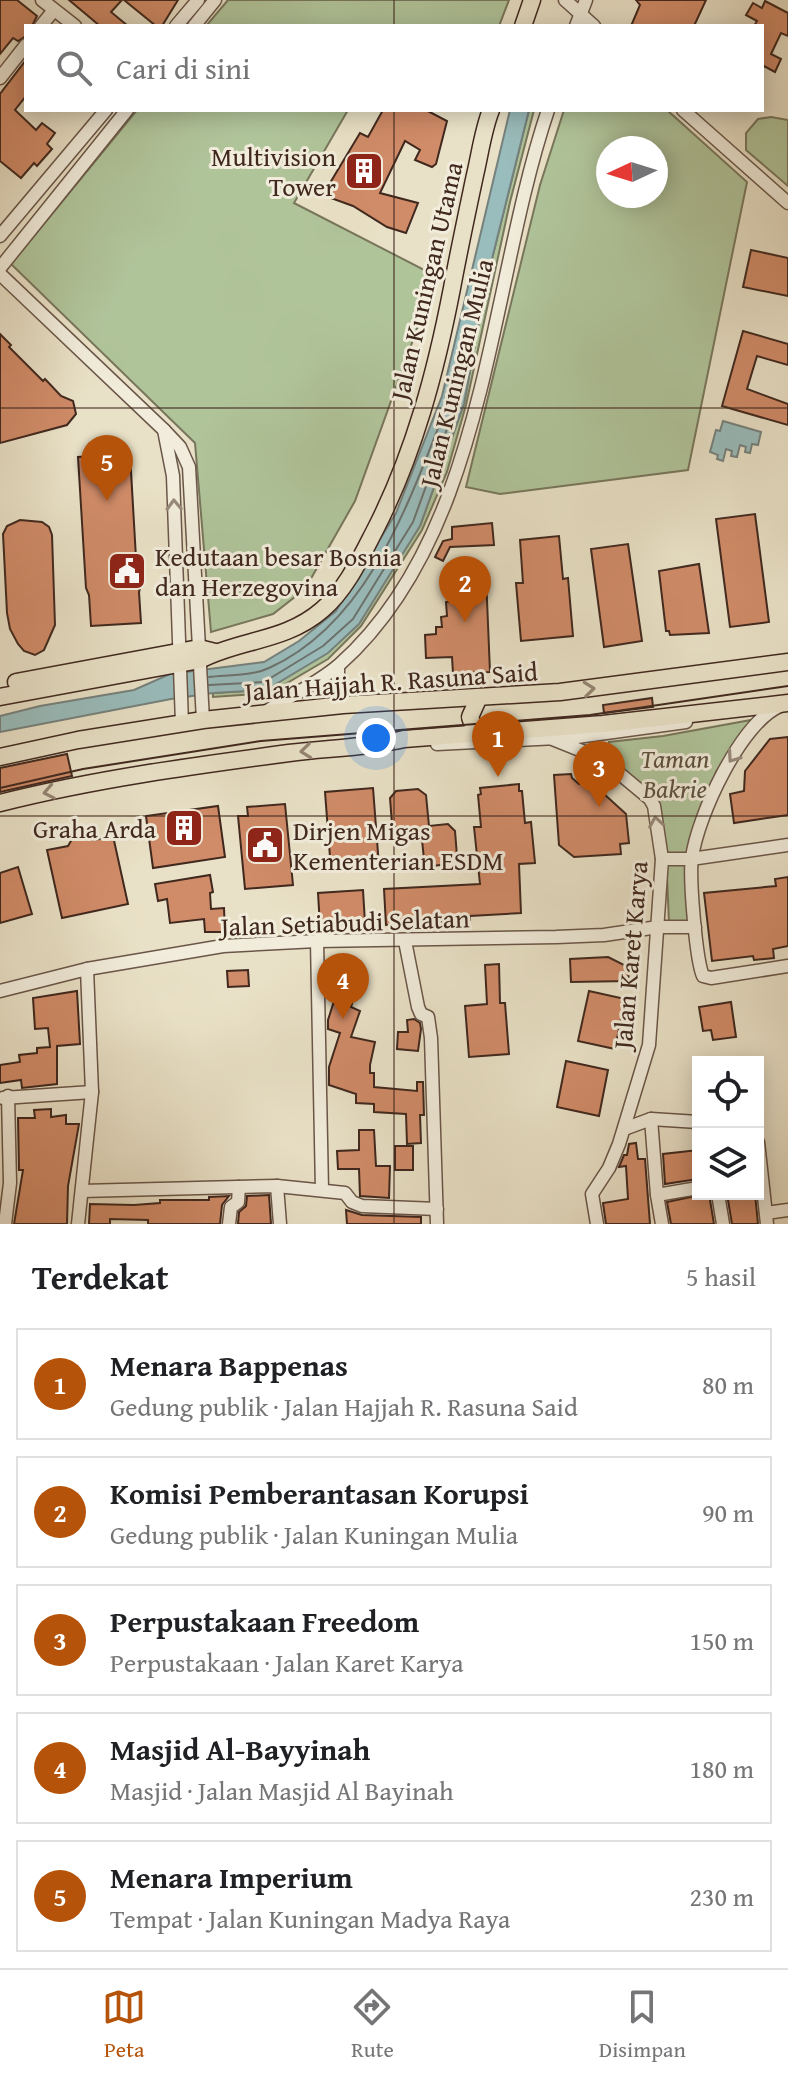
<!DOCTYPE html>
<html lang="id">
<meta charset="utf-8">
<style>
:root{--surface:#fff;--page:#f2f2f2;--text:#202124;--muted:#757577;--line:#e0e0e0;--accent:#b45309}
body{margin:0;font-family:"Gentium Book Plus",serif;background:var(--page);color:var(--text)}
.controls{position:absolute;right:24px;bottom:24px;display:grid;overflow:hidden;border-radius:0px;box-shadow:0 4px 20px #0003}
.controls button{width:72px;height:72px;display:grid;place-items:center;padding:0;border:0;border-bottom:2px solid var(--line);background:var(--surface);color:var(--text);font:40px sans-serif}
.compass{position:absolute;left:596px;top:136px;width:72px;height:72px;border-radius:50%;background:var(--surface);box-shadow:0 4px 20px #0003;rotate:266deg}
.you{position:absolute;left:376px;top:738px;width:28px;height:28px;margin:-20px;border:6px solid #fff;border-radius:50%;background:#1a73e8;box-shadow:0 0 0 12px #1a73e833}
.badge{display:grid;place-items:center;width:52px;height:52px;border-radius:50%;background:var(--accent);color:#fff;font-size:26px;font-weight:700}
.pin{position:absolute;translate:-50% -66px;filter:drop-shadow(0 2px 4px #0008)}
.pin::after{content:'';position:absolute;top:42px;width:28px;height:24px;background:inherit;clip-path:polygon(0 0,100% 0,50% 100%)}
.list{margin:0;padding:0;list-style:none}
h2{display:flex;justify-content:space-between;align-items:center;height:104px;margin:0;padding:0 32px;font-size:34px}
h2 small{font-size:26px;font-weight:400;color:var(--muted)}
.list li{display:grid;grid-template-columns:52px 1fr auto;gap:24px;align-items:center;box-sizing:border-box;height:112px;margin:0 16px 16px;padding:0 16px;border:2px solid var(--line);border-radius:0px}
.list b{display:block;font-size:30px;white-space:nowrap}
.list p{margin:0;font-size:26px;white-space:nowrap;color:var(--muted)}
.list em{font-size:26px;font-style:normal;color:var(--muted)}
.icon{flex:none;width:44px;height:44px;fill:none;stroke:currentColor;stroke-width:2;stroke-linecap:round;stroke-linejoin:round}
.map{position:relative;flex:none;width:788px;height:1224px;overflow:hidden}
.search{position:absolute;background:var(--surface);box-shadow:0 4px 20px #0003;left:24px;right:24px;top:24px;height:88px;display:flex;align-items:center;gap:20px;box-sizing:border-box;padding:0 28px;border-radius:0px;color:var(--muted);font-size:30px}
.sheet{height:744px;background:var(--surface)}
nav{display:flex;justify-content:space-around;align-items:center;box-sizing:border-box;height:112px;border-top:2px solid var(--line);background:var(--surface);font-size:22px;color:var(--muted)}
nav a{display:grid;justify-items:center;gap:4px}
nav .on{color:var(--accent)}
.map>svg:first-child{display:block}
.green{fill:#b0c49a;stroke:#78765c;stroke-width:2;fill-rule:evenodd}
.water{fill:#99bcbc;stroke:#75817d;stroke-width:2}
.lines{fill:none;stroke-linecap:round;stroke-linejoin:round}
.shore{stroke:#6c726d;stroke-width:2}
.building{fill:#d08b68;stroke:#40281e;stroke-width:2}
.minor-casing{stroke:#6a5648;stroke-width:15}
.major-casing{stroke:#40281e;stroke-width:19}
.minor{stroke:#f1ecdb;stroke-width:12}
.major{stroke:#e9e1c7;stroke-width:16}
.tram{stroke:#40281e;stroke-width:2}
.oneway{stroke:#988a7c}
.oneway2{stroke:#948472}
.grid{fill:none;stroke:#40281e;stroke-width:2;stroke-opacity:0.55}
.labels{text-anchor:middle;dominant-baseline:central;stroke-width:6;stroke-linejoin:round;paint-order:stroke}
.poi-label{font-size:26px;fill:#40281e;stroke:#f1ecdb;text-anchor:end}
.street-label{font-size:26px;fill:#40281e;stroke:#f1ecdb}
.park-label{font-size:26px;font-style:italic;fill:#5c4f3d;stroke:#f1ecdb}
</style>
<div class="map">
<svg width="788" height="1224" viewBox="0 0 788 1224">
<rect width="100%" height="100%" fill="#e9e1c7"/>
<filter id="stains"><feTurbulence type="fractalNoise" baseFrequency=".0025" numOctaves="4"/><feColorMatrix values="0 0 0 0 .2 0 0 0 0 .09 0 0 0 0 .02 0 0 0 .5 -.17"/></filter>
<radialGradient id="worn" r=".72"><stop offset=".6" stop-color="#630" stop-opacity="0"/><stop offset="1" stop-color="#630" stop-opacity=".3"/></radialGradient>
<g class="green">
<polygon points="228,0 509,0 499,26 206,26"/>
<polygon points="137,110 348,110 294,203 436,276 355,501 305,589 273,614 211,632 195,443 11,264"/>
<polygon points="529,110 534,110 510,202 466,405 447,472 422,530 361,626 328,659 270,693 213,697 213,693 266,690 420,526 464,404 486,283"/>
<path d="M564 110H667L747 182 688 470 500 494 466 487 540 185ZM608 148H656V196H608Z"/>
<polygon points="771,117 788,120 788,186 746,150 746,133 758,119"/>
<polygon points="751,720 716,772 703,816 690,921 669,922 666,856 655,806 608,756 609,742 663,736"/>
</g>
<g class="water">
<polygon points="510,110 529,110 486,283 464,404 420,526 359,624 328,653 266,690 213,693 171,699 0,732 0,716 40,706 134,690 170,674 264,662 299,641 336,611 396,513 442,396"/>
<polygon points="723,421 761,432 758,445 752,444 750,453 745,452 746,447 740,445 737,457 731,456 732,451 726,449 723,461 717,459 718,455 710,452 716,430 720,431"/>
</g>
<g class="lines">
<path class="shore" d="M209 677C227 675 252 676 269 668 364 625 405 513 440 423L447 422 448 426 413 522 353 619 323 646 264 682 209 685"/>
</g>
<g class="building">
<polygon points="0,0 17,0 37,16 32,26 26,26 26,36 18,41 13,38 0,54"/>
<polygon points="69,0 122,0 111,12 128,26 100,26"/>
<polygon points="124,0 178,0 162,26 156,26"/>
<polygon points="636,0 706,0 694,26 631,26 640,5"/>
<polygon points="765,1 788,13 788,36 781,33 771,54 781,59 775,72 764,66 762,71 762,26 754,26 757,21 746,15 753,3 762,8"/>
<polygon points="26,60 26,96 15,110 36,130 42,123 55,133 47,144 52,149 37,166 34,163 21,178 0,161 0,94"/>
<polygon points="383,110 426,110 447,121 436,164 432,167 415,160 420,150 405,141 380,193 418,203 406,233 387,227 353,206 328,197 330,192 327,188 360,133 368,137"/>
<polygon points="751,250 788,258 788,296 743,287"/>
<polygon points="743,331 788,344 788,365 757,356 747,389 788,404 788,425 722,406"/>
<polygon points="0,334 11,345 9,347 43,381 45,379 61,396 73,401 76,414 67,425 0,443"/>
<polygon points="130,454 136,558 143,576 139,592 141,623 91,626 89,595 86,588 78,457"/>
<polygon points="755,514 769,622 730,627 716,519"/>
<polygon points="20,520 42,522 49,527 52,535 55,625 44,650 35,655 24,651 18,644 10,629 7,613 3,534 7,526"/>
<polygon points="492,523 494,545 450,547 443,561 435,557 443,541 452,539 452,527"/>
<polygon points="559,536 563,579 568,578 573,636 521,641 516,583 523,583 520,540"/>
<polygon points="628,544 642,641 604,647 591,549"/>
<polygon points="699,564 709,633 670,635 669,631 666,631 659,571"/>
<polygon points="486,576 490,672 453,673 452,657 426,658 425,635 436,634 436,627 442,627 441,617 447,616 446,602 454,601 453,592 460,592 459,586 467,586 466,577"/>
<polygon points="652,698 653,707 604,713 603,705"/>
<polygon points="788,737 788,815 734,823 730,794 744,791 745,771 770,739"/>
<polygon points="67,754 72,776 0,792 0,768"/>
<polygon points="571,774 572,778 579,784 592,783 626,814 629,843 620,844 621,854 574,857 559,845 554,775"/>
<polygon points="519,784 519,791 522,791 525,823 531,822 535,863 519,864 521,913 470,916 470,920 386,925 384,889 480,884 474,827 481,827 478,795 481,794 480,788"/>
<polygon points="373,788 379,866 331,870 325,792"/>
<polygon points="418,789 426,795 429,826 448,824 455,831 457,856 451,864 431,866 424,859 422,840 410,830 400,831 392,824 390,798 396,791"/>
<polygon points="285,804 293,885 245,889 238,816 248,816 247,807"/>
<polygon points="218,806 225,857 153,868 146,816"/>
<polygon points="83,832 94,840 113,836 128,904 62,918 47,850 68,846 75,834"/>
<polygon points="18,867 32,914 0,923 0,873"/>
<polygon points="210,875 213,892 210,893 211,909 224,908 225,932 205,932 204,919 170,923 167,899 158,901 155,884"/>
<polygon points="788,877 788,946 773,949 774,958 754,960 753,956 712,961 704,893 776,886 775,879"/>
<polygon points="363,890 365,923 320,926 318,893"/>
<polygon points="608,957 624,965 628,972 629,981 571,982 570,959"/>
<polygon points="499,964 500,1003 505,1003 509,1054 469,1057 465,1006 487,1004 485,965"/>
<polygon points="334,965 355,977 347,991 355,994 351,1007 360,1011 351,1037 375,1042 370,1065 370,1073 374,1073 374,1087 417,1091 417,1082 423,1082 424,1115 420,1115 421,1143 407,1144 406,1114 374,1112 374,1104 356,1103 356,1094 329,1085 329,1067 340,1033 328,1029 328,1020 335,998 332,997 338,983 327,977"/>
<polygon points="248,970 249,986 228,987 227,971"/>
<polygon points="77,991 80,1044 57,1046 57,1084 22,1088 21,1080 0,1083 0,1065 20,1062 19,1055 37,1053 37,1048 50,1047 48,1028 35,1029 33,998"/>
<polygon points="589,991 625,999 615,1049 578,1041"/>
<polygon points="731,1002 736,1037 713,1040 711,1030 703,1031 699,1007"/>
<polygon points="414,1019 420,1023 421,1029 418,1051 397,1049 398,1032 408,1032 407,1020"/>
<polygon points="566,1061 608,1070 599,1116 557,1107"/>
<polygon points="51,1109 51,1117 66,1115 66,1124 79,1124 68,1186 67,1224 14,1224 23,1170 19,1170 18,1118 35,1118 34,1110"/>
<polygon points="359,1130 374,1130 376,1166 390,1166 389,1198 360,1196 359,1169 338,1169 337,1151 359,1150"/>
<polygon points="636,1143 638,1159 645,1159 650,1224 606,1224 603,1203 628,1199 626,1166 619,1167 624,1155 627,1155 629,1144"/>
<rect x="395" y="1146" width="18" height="24"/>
<polygon points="698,1150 698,1179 665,1184 663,1154"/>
<polygon points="705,1194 709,1194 714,1224 671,1224 667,1202"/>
<polygon points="727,1194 755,1194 758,1224 732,1224"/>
<polygon points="269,1195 271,1224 238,1224 239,1212 246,1206 247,1196"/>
<polygon points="229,1196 222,1205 220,1224 148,1224 148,1220 110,1219 110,1224 89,1224 90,1204 134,1205 160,1203 160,1200 209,1200 209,1197"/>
<polygon points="346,1210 362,1215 421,1217 421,1224 347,1224"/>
</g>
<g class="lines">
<defs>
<g id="minor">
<polyline points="42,0 75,26"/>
<polyline points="565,0 594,26"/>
<polyline points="41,26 54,10"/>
<polyline points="176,26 198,0"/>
<polyline points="194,26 215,0"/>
<polyline points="576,26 586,0"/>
<polyline points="0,78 26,45"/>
<polyline points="683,110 788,203"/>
<polyline points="0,236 106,110"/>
<polyline points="0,268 127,110"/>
<polyline points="0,274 164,430 180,447 189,467 203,720"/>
<polyline points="164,430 173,476 182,723"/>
<polyline points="338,666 338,687 343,705"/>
<path d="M780 706C741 722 697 817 692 858 689 877 696 960 703 976L711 978 788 966"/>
<path d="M267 711C290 696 318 683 339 665 487 534 488 288 548 110"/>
<polyline points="550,738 602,759 650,799 654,806 662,859 649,1045 619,1144 609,1168 592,1194 597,1224"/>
<polyline points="437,744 577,737 686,722"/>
<polyline points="662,859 691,859 788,845"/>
<polyline points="317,941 322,1190"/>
<polyline points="405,941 418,1007 421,1014 428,1017 431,1038 437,1224"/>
<polyline points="0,991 87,969 223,946 317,941 556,937 604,935 658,927 695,927"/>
<polyline points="3,1098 92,1092"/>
<polyline points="651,1119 657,1195 662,1224"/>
<polyline points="624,1129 651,1119 698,1122"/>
<polyline points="758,1142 767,1224"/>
<polyline points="277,1186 280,1224"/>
<polyline points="82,1191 277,1186 345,1193 352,1202 362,1206 437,1209"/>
<polyline points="718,1194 723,1224"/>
<polyline points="657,1195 698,1188"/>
<polyline points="766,1213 788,1210"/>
<polyline points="5,1224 10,1183 8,1096"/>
<polyline points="78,1224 92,1092 87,969"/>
<polyline points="229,1224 231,1207 238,1202 239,1187"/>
</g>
<g id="major">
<polyline points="523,26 532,0"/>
<polyline points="16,682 199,648 215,652"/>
<path d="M0 697 200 660C240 639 285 642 322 610 346 590 361 557 375 530 414 454 436 371 452 288 459 250 467 213 475 175 480 154 483 130 491 110"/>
<polyline points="476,734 470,717 479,697"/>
<polyline points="0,757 78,740 203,720 343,705 560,692 788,662"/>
<path d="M0 803C95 779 192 766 289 753 327 748 366 748 404 739L603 724 788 703"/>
</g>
</defs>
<use href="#minor" class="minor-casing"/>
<use href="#major" class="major-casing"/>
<use href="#minor" class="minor"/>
<use href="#major" class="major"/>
<polyline class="tram" points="0,788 83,769 261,741 590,715 788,686"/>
</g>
<defs><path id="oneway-chevron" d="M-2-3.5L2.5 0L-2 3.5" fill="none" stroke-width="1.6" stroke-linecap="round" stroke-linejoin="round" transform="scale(2)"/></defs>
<g class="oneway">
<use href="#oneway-chevron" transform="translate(174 505) rotate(-92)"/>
<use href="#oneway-chevron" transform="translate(733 757) rotate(125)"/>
<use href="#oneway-chevron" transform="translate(656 822) rotate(-99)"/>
</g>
<g class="oneway2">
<use href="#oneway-chevron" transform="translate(589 689) rotate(-6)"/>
<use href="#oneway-chevron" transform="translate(306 751) rotate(174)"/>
<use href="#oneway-chevron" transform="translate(49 792) rotate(169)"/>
</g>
<path class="grid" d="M394 0V26M394 110V1224M0 408H788M0 816H788"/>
<defs>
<symbol id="building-square" viewBox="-11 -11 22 22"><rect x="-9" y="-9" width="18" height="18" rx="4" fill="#8f2418" stroke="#f1ecdb"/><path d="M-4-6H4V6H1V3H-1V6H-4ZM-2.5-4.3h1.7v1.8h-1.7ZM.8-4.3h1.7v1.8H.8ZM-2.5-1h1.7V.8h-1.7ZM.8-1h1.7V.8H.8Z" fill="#fff"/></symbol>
<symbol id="civic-square" viewBox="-11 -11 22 22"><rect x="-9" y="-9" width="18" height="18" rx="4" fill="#8f2418" stroke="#f1ecdb"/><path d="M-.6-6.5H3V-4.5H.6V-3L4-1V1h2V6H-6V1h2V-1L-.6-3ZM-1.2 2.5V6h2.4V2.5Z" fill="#fff"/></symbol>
</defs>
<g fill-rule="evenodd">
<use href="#building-square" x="342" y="149" width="44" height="44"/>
<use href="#civic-square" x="105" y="549" width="44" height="44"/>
<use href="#building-square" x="162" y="806" width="44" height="44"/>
<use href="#civic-square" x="243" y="823" width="44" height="44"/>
</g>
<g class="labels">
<g class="poi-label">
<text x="336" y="156">Multivision<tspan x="336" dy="30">Tower</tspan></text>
<text x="155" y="556" text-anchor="start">Kedutaan besar Bosnia<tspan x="155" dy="30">dan Herzegovina</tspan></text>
<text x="156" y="828">Graha Arda</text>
<text x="293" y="830" text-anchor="start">Dirjen Migas<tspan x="293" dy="30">Kementerian ESDM</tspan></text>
</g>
<g class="street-label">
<text transform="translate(426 281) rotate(-77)">Jalan Kuningan Utama</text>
<text transform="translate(456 373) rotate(-76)">Jalan Kuningan Mulia</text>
<text transform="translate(391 681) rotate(-4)">Jalan Hajjah R. Rasuna Said</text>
<text transform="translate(345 922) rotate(-2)">Jalan Setiabudi Selatan</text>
<text transform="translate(630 955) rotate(-85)">Jalan Karet Karya</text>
</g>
<g class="park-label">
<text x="675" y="758">Taman<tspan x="675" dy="30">Bakrie</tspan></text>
</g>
</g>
<rect width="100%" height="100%" filter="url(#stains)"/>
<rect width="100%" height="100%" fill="url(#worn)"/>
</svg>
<div class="controls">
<button><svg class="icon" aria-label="locate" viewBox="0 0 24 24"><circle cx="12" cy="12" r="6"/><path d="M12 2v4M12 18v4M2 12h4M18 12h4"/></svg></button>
<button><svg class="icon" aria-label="layers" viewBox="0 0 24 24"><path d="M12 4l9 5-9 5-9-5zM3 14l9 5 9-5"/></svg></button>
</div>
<svg class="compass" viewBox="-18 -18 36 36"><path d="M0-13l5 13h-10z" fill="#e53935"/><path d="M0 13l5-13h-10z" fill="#757577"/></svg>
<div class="you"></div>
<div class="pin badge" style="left:498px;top:777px">1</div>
<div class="pin badge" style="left:465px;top:622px">2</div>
<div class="pin badge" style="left:599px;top:807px">3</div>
<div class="pin badge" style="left:343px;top:1019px">4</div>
<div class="pin badge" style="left:107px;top:501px">5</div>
<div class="search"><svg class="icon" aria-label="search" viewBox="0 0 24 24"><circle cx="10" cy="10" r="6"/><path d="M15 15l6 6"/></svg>Cari di sini</div>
</div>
<section class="sheet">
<h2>Terdekat<small>5 hasil</small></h2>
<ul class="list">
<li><span class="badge">1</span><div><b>Menara Bappenas</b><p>Gedung publik · Jalan Hajjah R. Rasuna Said</p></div><em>80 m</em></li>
<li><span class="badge">2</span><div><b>Komisi Pemberantasan Korupsi</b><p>Gedung publik · Jalan Kuningan Mulia</p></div><em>90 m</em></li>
<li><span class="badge">3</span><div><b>Perpustakaan Freedom</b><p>Perpustakaan · Jalan Karet Karya</p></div><em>150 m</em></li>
<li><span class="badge">4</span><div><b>Masjid Al-Bayyinah</b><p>Masjid · Jalan Masjid Al Bayinah</p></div><em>180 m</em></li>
<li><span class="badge">5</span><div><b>Menara Imperium</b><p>Tempat · Jalan Kuningan Madya Raya</p></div><em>230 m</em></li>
</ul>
</section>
<nav>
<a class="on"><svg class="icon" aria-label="map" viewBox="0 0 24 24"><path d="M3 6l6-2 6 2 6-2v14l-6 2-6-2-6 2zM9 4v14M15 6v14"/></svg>Peta</a>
<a><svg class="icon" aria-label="directions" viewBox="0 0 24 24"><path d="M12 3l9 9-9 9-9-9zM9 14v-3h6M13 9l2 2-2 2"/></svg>Rute</a>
<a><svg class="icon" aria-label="saved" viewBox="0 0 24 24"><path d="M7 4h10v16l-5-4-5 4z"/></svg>Disimpan</a>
</nav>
